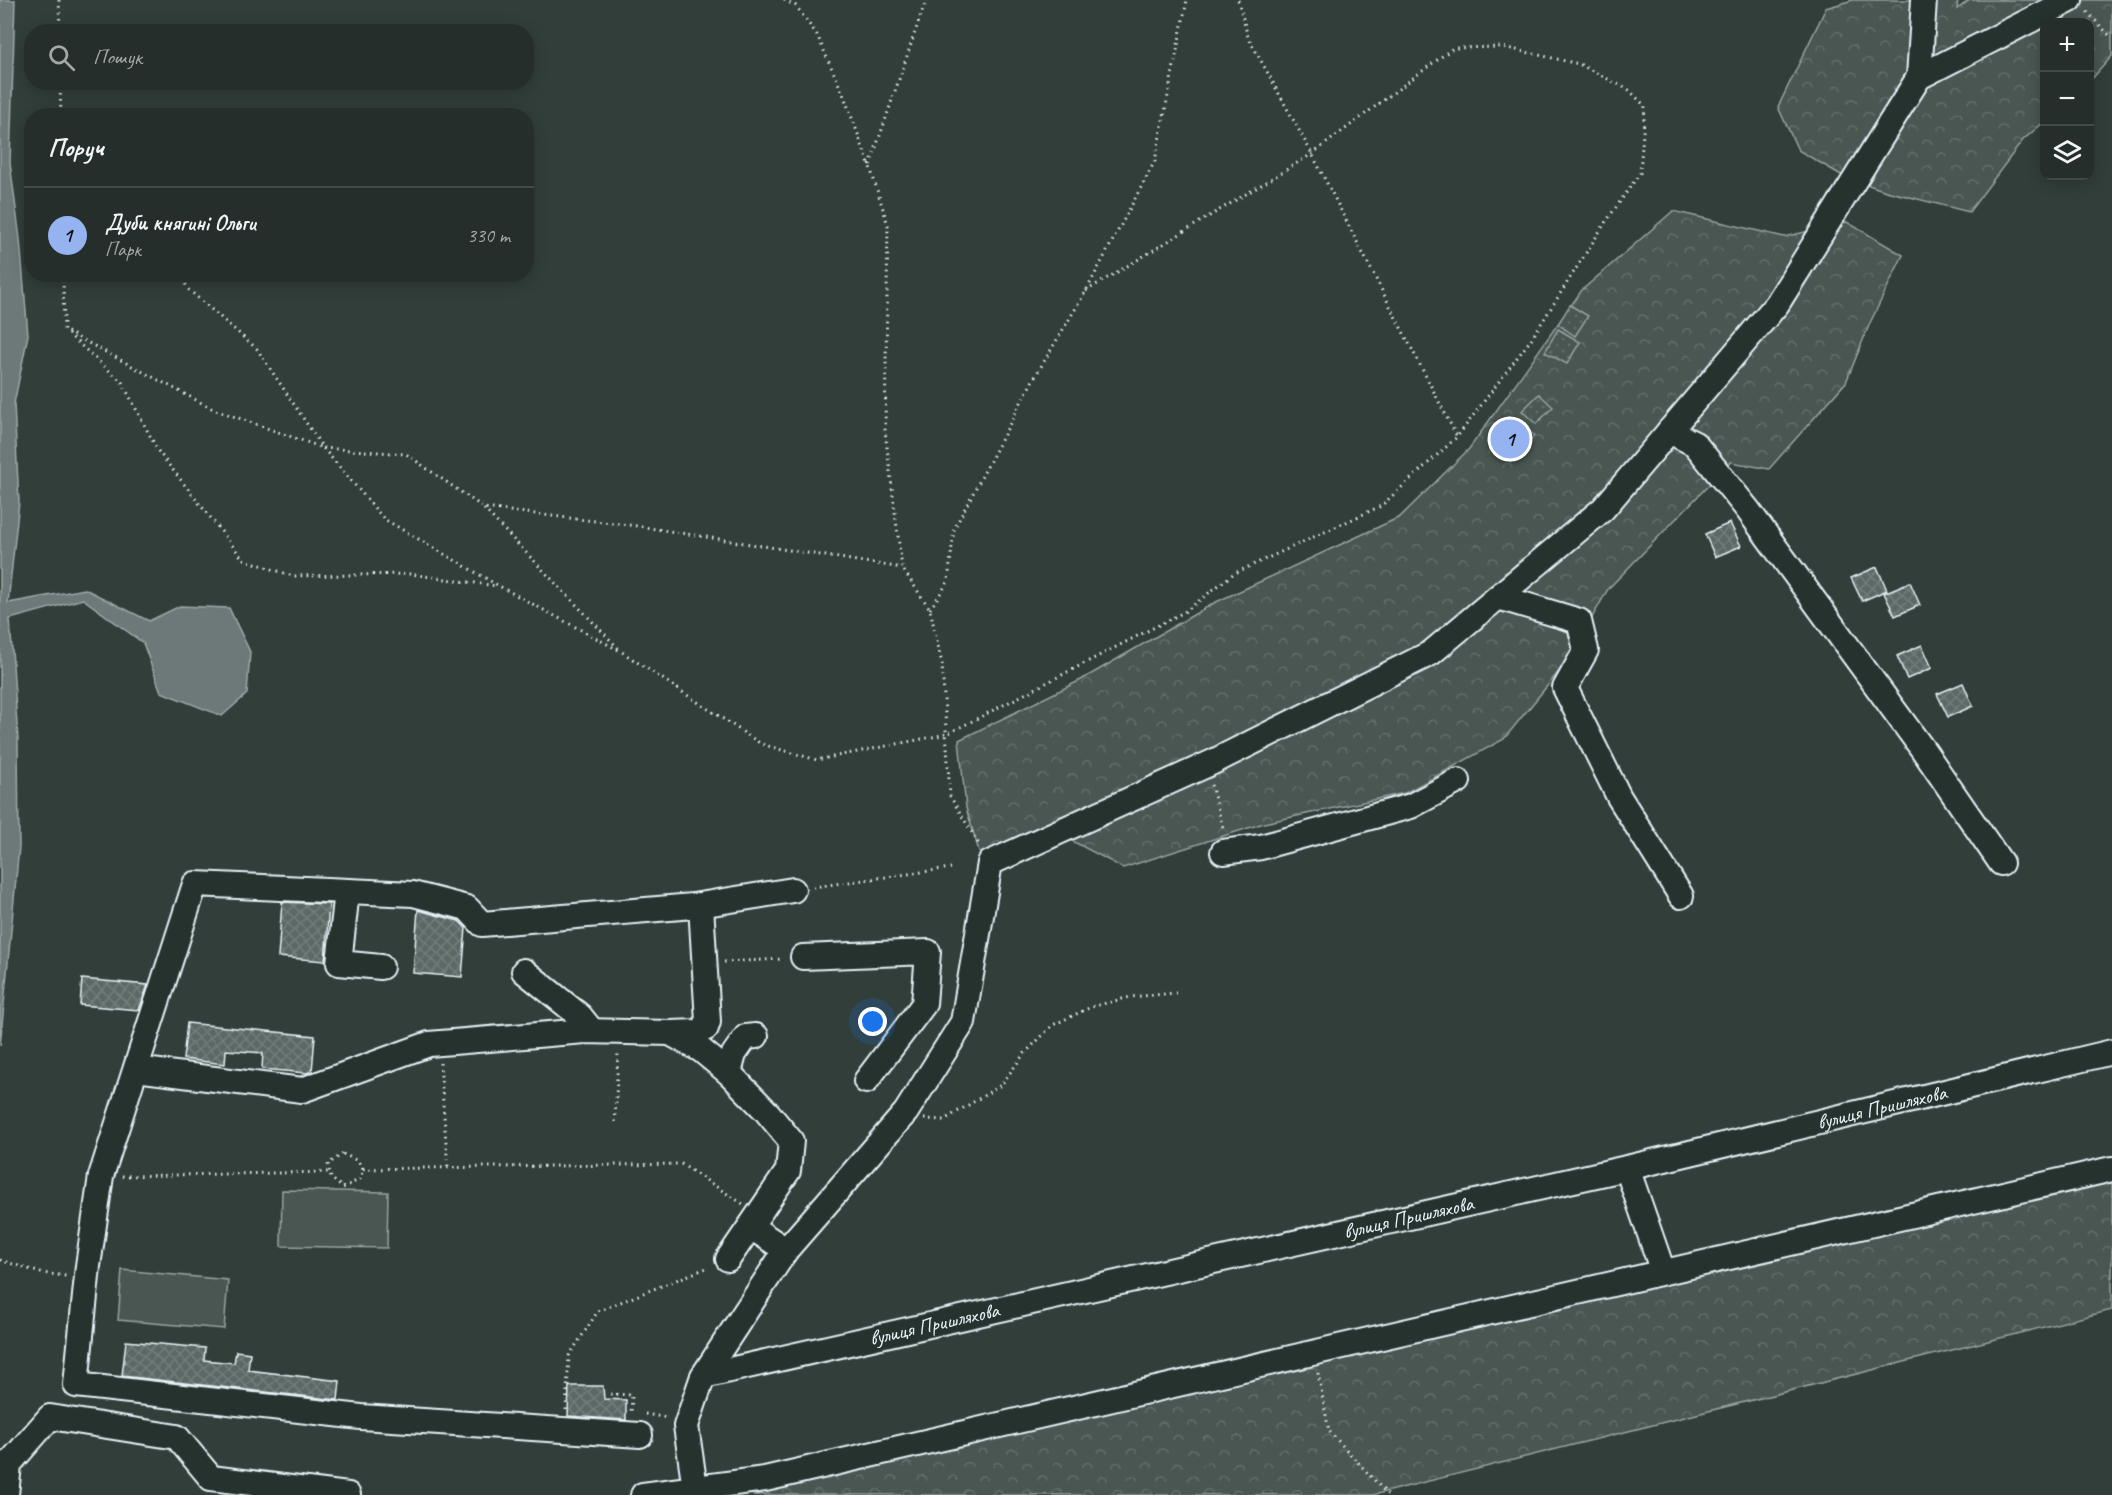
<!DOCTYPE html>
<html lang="uk">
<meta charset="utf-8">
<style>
:root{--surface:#262e2b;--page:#2e3633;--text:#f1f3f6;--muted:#a4a8a9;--line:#424a47;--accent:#95b2f1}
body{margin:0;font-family:Caveat,sans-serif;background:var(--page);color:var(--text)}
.controls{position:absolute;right:18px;top:18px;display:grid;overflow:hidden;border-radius:12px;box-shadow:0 3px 15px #0003}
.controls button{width:54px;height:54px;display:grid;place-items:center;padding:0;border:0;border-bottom:2px solid var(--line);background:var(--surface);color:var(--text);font:30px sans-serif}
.you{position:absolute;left:873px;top:1022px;width:21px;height:21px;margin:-15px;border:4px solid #fff;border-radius:50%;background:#1a73e8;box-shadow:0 0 0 9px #1a73e833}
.badge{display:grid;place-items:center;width:39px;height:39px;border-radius:50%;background:var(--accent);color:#111;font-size:20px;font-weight:700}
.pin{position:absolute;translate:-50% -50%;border:3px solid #fff;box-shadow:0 2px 6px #0006}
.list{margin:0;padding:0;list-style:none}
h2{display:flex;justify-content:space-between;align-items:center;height:78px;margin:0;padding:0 24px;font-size:26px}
h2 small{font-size:20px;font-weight:400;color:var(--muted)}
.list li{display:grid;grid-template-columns:39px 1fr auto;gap:18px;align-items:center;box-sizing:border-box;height:96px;padding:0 24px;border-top:2px solid var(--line)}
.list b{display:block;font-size:22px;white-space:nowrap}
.list p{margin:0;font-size:20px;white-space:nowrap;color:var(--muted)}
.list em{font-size:20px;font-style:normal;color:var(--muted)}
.icon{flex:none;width:33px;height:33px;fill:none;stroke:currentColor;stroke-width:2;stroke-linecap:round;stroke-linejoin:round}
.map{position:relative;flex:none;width:2112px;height:1495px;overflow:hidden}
.search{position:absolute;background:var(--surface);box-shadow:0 3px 15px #0003;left:24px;top:24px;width:510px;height:66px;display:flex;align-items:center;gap:15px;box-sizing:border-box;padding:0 21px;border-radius:24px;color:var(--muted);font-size:22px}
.panel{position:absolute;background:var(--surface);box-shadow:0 3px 15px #0003;left:24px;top:108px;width:510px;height:174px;border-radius:24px}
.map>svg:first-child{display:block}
.grass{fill:#495651;stroke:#98a4a4;stroke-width:1.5}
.forest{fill:url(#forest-crowns);stroke:#98a4a4;stroke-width:1.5}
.park{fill:url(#park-dots);stroke:#98a4a4;stroke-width:1.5}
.water{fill:#6d7978;stroke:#9ea9ab;stroke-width:1.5}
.building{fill:url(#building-cross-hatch);stroke:#e8f1f8;stroke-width:1.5}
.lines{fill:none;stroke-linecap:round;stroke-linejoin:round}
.minor-casing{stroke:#e8f1f8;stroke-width:28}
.path{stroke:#e8f1f8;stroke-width:3;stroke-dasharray:1.5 4.5;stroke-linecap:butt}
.minor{stroke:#26332d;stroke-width:24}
.labels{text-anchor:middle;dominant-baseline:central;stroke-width:4.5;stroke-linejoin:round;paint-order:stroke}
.street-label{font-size:21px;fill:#e8f1f8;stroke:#26332d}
</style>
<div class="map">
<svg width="2112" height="1495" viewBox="0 0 2112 1495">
<defs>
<pattern id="forest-crowns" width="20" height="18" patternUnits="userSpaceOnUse" patternTransform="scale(1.5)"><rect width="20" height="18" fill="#495651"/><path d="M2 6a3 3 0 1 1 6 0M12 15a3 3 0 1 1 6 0" fill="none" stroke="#636f6b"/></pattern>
<pattern id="park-dots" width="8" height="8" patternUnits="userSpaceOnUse" patternTransform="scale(1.5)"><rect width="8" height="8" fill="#495651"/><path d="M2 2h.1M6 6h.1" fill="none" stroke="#636f6b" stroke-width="1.8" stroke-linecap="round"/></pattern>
<pattern id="building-cross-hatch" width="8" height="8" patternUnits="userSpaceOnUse" patternTransform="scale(1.5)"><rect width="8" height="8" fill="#5c6865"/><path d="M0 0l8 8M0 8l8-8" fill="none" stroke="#737e7c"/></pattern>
</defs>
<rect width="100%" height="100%" fill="#323e39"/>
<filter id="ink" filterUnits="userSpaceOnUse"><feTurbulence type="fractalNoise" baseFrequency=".0167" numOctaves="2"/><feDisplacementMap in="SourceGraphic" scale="12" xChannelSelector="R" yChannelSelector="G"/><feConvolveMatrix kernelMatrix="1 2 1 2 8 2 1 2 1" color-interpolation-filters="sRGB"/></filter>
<g filter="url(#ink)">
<g class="grass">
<polygon points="282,1190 388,1192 387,1248 281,1246"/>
<polygon points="122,1270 228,1280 224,1329 118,1320"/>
</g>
<g class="forest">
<polygon points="1853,0 1958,0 1957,9 1970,0 2112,0 2112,56 2090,81 2090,22 2044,22 2044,122 2023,140 1969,212 1886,191 1843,176 1798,150 1778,107 1826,8"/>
<polygon points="1673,211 1784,237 1847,222 1903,255 1870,323 1846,382 1769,469 1731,462 1608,589 1569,659 1504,739 1405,793 1264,823 1123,868 1063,836 984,868 966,808 959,740 1081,680 1214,603 1400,517 1469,449 1582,290"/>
<polygon points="2112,1181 2112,1310 1373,1495 752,1495"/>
</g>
<g class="park">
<polygon points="1570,305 1588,316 1575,336 1558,324"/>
<polygon points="1558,329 1580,342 1567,364 1545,352"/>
<polygon points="1539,394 1553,407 1536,424 1522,411"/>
<polygon points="1509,416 1534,435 1511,462 1487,443"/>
</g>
<polygon class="water" points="0,0 15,0 10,163 20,239 28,335 14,404 19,502 8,603 85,589 149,621 180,606 229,608 250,652 247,694 222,716 161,692 143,643 83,599 10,619 18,740 19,847 0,1046"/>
<g class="building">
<polygon points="1730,523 1741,546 1715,557 1705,534"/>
<polygon points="1877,567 1887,590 1862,601 1851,578"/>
<polygon points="1910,582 1920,605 1895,616 1884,593"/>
<polygon points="1922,645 1932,668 1907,679 1897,656"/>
<polygon points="1963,683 1973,706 1948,717 1937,694"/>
<polygon points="282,902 329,904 325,961 278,957"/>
<polygon points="418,910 459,921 466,928 462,977 413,973"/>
<polygon points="82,979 148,985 139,1010 80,1005"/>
<polygon points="187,1023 315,1036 312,1071 307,1073 262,1069 263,1053 226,1050 225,1064 183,1059"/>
<polygon points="126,1341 205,1348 204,1360 234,1363 236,1351 250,1353 248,1370 340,1381 338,1400 122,1376"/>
<polygon points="569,1386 603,1386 604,1399 626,1400 626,1420 568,1416"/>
</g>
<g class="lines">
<defs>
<g id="minor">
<polyline points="1919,77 2070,0"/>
<polyline points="1669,431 1695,444 1748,510 1924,751 2001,863"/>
<polyline points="1498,597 1579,621 1586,650 1565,688 1619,797 1681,896"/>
<polyline points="1223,852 1261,847 1411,806 1458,781"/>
<polyline points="347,891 339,963 381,967"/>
<polyline points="803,957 928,952 924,1004 866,1081"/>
<polyline points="524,971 580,1016 592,1031"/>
<polyline points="670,1033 698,1032 706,1028 708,1022 701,905"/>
<polyline points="136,1069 302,1090 429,1044 585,1031 670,1033 701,1050 729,1073 767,1112 791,1141 788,1171 728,1259"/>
<polyline points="729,1073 734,1054 746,1037 756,1036"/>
<polyline points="1627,1168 1663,1272"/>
<polyline points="751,1227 786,1250"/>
<path id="s1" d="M703 1376 1627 1168 2112 1052"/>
<polyline points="640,1435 361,1417 76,1385 88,1266 101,1176 195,884 413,894 467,908 482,924 693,906 793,890"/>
<polyline points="695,1488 686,1426 703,1376 786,1250 906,1112 963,1022 990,863 1213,762 1431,653 1603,509 1777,304 1919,77 1924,0"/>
<polyline points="6,1495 9,1464 50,1417 177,1437 211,1478 348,1495"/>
<polyline points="643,1495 765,1479 2112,1169"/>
</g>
</defs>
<use href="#minor" class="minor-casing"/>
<g class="path">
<polyline points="59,0 60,32"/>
<polyline points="784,0 796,6 817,35 844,96 870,167 888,225 885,431 902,568 930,609 942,664 950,796 980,846"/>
<polyline points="1238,0 1248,37 1312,154 1457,437"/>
<polyline points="2087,12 2112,38"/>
<polyline points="60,82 61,116"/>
<polyline points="870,165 926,0"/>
<polyline points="63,274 64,330 213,409 323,448 384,519 499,586 622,652 761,744 817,760 947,734 1186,611 1233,574 1381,506 1457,437 1532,338 1605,223 1640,173 1645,106 1629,90 1579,64 1503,47 1453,48 1312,154 1086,291"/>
<polyline points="179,274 189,290 257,349 323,448 406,454 484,508 637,526 902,568"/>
<polyline points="68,334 122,382 158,451 243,559 293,576 410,574 497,586"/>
<polyline points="484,509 619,649"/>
<polyline points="930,609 948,582 954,529 1033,380 1086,291 1155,161 1187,0"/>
<polyline points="1211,785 1224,831"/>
<polyline points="813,887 951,868"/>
<polyline points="724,962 783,959"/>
<polyline points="440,1063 448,1169"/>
<polyline points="924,1119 944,1120 1001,1085 1024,1054 1053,1025 1091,1007 1130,997 1176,993"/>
<polyline points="615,1122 618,1052"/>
<polygon points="343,1154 358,1161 363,1169 360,1179 343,1188 331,1178 328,1164"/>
<polyline points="363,1169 681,1164 743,1204"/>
<polyline points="122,1176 330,1172"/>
<polyline points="0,1260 41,1273 66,1276"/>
<polyline points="1318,1373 1329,1431 1388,1495"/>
<polyline points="610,1394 632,1395 631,1414"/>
<polyline points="566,1410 569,1356 598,1311 709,1267"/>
<polyline points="645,1414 668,1418"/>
</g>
<use href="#minor" class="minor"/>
</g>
</g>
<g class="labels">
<g class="street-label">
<text stroke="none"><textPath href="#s1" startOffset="1209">вулиця Пришляхова</textPath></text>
<text stroke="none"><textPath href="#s1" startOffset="723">вулиця Пришляхова</textPath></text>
<text stroke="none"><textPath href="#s1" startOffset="237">вулиця Пришляхова</textPath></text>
</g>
</g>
</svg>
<div class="controls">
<button>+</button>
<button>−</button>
<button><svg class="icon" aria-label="layers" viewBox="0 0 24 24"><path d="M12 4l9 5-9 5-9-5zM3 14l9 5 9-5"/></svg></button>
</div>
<div class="you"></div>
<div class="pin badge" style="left:1510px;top:439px">1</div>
<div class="search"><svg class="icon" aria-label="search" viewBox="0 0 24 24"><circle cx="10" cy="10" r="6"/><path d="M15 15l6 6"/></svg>Пошук</div>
<section class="panel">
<h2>Поруч<small></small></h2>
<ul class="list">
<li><span class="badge">1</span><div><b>Дуби княгині Ольги</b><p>Парк</p></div><em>330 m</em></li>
</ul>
</section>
</div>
